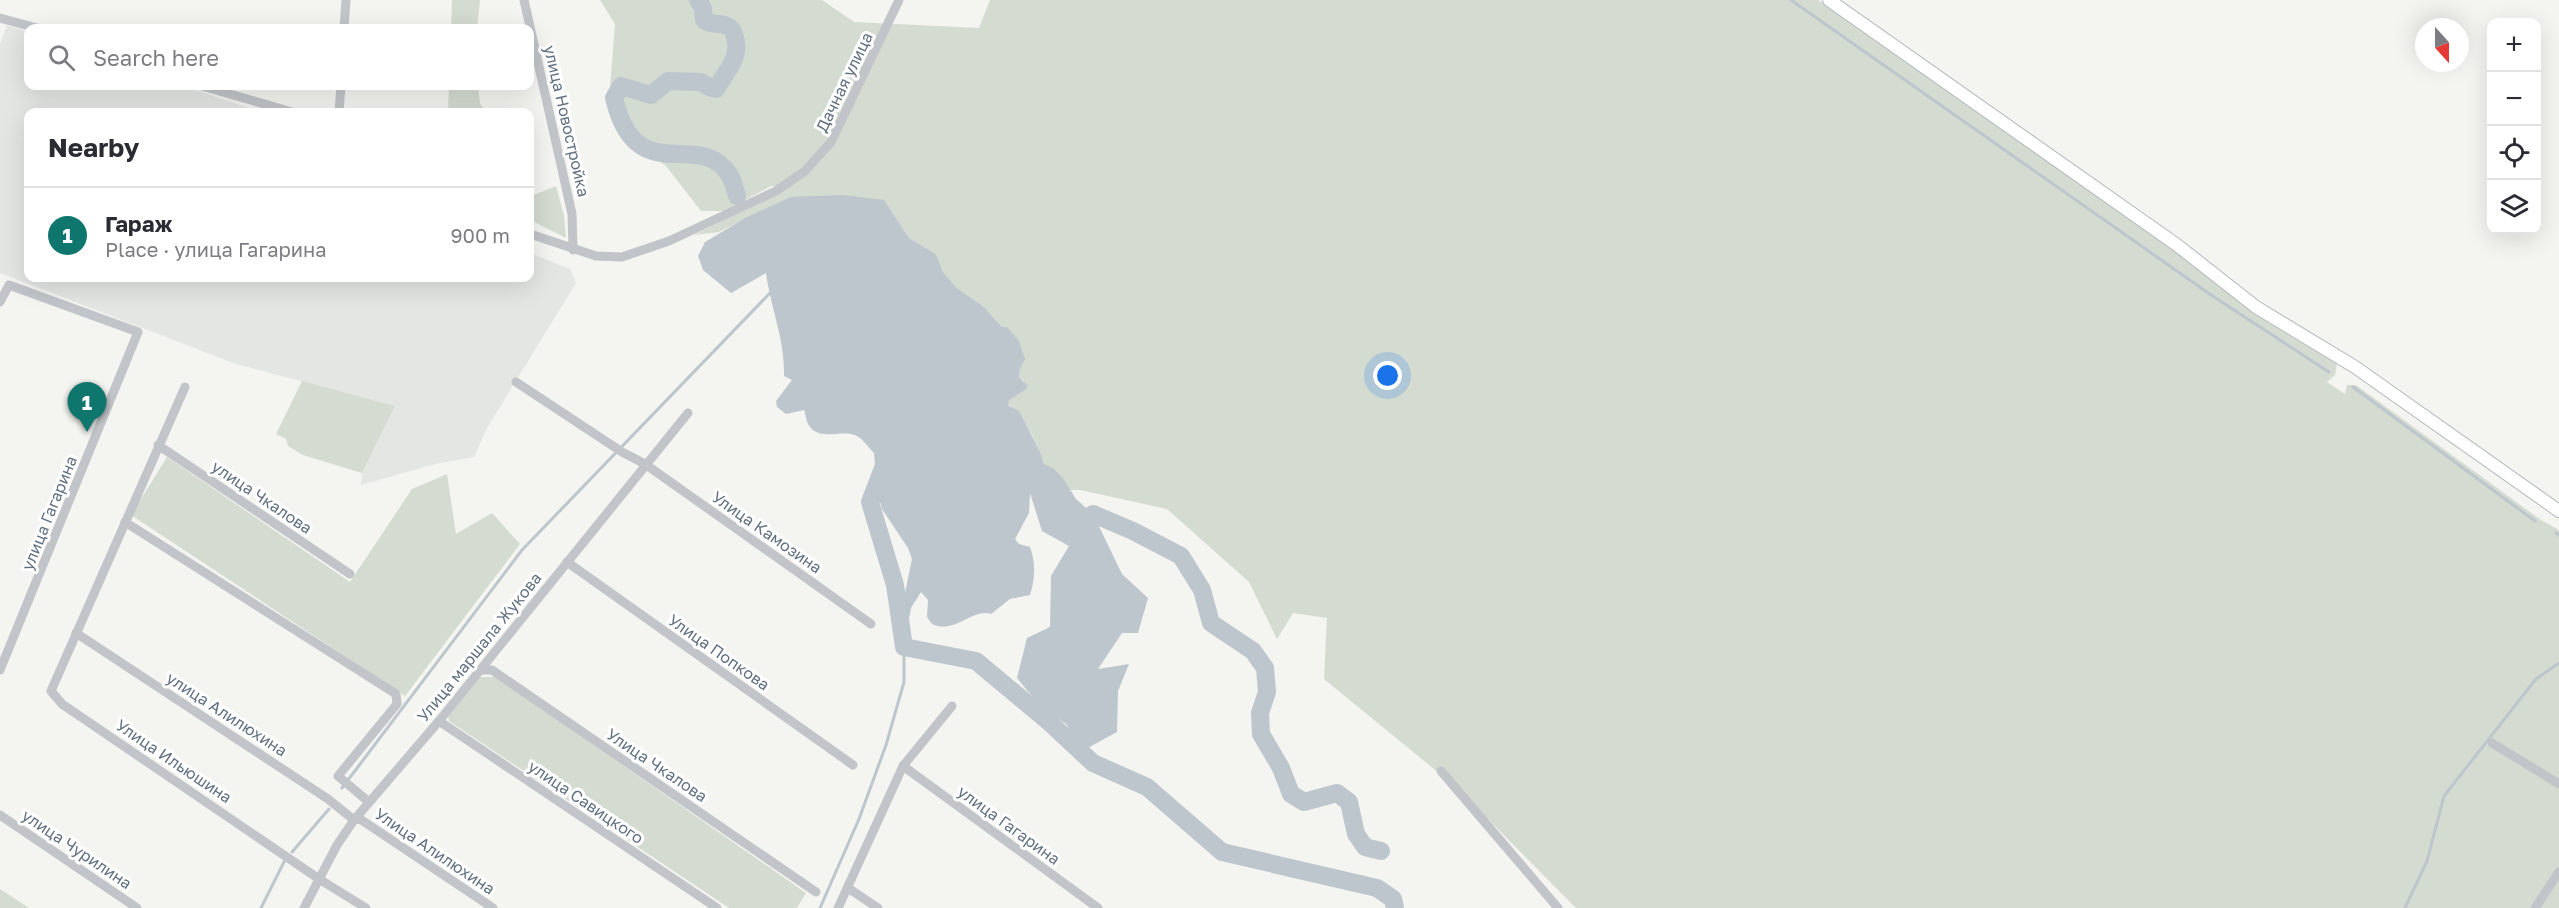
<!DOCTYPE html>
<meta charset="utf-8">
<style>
:root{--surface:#fff;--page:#f7f7f7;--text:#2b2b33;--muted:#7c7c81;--line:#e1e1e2;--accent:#0f766e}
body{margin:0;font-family:"Golos Text",sans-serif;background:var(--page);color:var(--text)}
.controls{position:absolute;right:18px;top:18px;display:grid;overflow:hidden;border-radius:12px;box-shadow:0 6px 24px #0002}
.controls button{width:54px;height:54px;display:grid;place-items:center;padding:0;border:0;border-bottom:2px solid var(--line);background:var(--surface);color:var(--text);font:30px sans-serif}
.compass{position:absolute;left:2415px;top:18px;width:54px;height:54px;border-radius:50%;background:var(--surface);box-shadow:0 6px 24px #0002;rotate:159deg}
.you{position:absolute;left:1388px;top:376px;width:21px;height:21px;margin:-15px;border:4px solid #fff;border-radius:50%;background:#1a73e8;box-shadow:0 0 0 9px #1a73e833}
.badge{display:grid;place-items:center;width:39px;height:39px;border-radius:50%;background:var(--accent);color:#fff;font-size:20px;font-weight:700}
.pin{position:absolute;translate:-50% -50px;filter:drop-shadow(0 2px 3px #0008)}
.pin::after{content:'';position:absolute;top:32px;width:21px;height:18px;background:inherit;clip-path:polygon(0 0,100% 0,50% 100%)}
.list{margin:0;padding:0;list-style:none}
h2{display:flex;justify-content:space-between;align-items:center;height:78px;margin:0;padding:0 24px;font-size:26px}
h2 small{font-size:20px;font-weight:400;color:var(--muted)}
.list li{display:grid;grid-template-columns:39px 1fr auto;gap:18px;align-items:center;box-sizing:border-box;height:96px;padding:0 24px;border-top:2px solid var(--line)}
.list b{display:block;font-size:22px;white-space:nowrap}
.list p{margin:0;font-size:20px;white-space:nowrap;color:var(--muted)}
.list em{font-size:20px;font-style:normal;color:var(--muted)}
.icon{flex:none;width:33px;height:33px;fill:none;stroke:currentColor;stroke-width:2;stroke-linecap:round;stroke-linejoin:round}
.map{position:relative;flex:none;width:2559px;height:908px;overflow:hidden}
.search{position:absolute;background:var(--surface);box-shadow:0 6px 24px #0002;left:24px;top:24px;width:510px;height:66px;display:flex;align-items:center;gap:15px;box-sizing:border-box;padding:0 21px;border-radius:12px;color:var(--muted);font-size:22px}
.panel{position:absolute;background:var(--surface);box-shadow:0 6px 24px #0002;left:24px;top:108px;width:510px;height:174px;border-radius:12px}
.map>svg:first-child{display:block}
.built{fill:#e4e6e3}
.green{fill:#d4dbd1}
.water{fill:#bcc6cc}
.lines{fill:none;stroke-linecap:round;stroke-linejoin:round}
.stream{stroke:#bcc6cc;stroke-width:3}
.river{stroke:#bcc6cc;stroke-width:18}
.secondary-casing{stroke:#b3b8bc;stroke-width:14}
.street{stroke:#c1c4c8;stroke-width:9}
.secondary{stroke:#fff;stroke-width:12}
.labels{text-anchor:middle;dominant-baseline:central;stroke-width:6;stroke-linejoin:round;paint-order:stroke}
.street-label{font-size:16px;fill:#627181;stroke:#fff}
</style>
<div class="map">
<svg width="2559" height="908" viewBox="0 0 2559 908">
<rect width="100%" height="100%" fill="#f4f4f0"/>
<polygon class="built" points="7,25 28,32 28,86 183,86 261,112 28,112 28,278 530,278 530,253 570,269 576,283 487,428 474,457 435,464 361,485 362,473 395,406 236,364 0,273 0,44"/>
<g class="green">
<polygon points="452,0 480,0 477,28 451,28"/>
<path d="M600 0H822L854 22 979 28 990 0H1818L2149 230 2215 283 2337 363 2335 375 2327 382 2345 394 2347 385H2356L2541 520 2559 530V908H1576L1456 787 1324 679 1327 618 1293 613 1277 639 1249 582 1167 509 1080 490H1069C1062 477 1057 470 1044 464 1039 448 1030 430 1020 416 1016 410 1010 408 1007 401L1025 390 1024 381 1019 377 1020 368 1002 327 984 307 957 288 943 272 936 254 909 238 884 200 759 212 719 232 694 235 787 189 771 186 725 211H701L666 166 617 132 609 99 615 24Z"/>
<polygon points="449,86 478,86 480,103 485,112 448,112"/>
<polygon points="556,186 564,216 566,238 530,220 530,200 534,195"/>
<polygon points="302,381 395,406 362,473 303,455 288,446 286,439 276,434"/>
<polygon points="167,457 350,582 412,489 447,474 456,534 492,513 520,544 405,696 131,515"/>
<polygon points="479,677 496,677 806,893 797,908 729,908 449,721 448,715"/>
<polygon points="0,889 29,908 0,908"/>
</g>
<path class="water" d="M843 195 884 200 909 238 936 254 943 272 957 288 984 307 1002 327H1007L1019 341 1025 359 1020 368 1019 377 1028 386 1025 390 1008 401 1009 406 1019 411 1040 452 1044 464 1053 468 1062 477 1076 499 1093 514 1122 574 1148 598 1138 633H1122L1098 669 1129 664 1118 691 1117 732 1084 750 1066 724 1040 706 1017 678 1027 638 1050 627 1051 576 1069 546 1042 531 1030 493 1029 513 1015 539 1019 544 1030 547C1036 563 1035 579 1030 595L1010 599 991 614C973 608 954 635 932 624L927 617 928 600 921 592 911 608 904 647 902 608 912 559 908 548 882 509 877 491 874 453C869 448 863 439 857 436 842 428 819 443 808 424 806 420 806 415 804 410L786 414 777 407 776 401 792 380 784 376C785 339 771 309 766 273L731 293 703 270 698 256 705 242 747 217 791 197Z"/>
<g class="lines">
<g class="stream">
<polyline points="1791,0 2214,297 2329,372"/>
<polyline points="2353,387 2535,521"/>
<polyline points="2556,533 2559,535"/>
<polyline points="342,788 522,550 770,293"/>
<polyline points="292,852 329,809"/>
<polyline points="261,908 284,862"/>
<polyline points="820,908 859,819 886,745 904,682 904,647"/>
<polyline points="2405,908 2427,861 2444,796 2536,679 2559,663"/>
</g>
<g class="river">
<path d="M698 0 703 8 704 20C712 26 719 22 727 26 732 28 733 31 735 37 741 58 726 71 716 89L709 87 701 82 668 81 651 95 621 86 614 98C636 191 698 128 729 174 733 180 735 189 737 196"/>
<polyline points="885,463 870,502 895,585 904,647 976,661 1048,721 1093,763 1147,787 1222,852 1377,888 1393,899 1395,908"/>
<polyline points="1074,527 1077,527 1093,514 1133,531 1181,556 1202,590 1211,623 1253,651 1265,668 1267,692 1260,713 1261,734 1281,768 1291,794 1304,802 1337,793 1349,802 1356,834 1365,847 1381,851"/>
</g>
<defs>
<polyline id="secondary" points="1829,0 2177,245 2256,307 2355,367 2559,511"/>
</defs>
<use href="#secondary" class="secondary-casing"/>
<g class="street">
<polyline points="524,0 572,214 573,250"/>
<polyline points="0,18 37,28"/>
<polyline points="344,28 346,0"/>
<polyline points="202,86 292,112"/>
<polyline points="339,112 341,86"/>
<polyline points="530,234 596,256 622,257 669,241 776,191 805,171 831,142 899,0"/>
<polyline points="0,302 9,285 138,332 0,670"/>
<polyline points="516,382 622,452 645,464 871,624"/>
<polyline points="185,387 51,691 62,704 319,879 366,908"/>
<polyline points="158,445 350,574"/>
<polyline points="125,522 396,694 397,704 338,776 369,802"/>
<polyline points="567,562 853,765"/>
<polyline points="76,633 328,799 354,820 360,819 493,908"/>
<polyline points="480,670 492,670 816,892"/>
<polyline points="439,721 717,908"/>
<polyline points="2492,743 2559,784"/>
<polyline points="903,766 1098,908"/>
<polyline points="1441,771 1558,908"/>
<polyline points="0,815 137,908"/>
<polyline points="848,888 878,908"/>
<polyline points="304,908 337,845 354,820 439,721 688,413"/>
<polyline points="838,908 903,766 952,706"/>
<polyline points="2535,908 2559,872"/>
</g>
<use href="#secondary" class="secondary"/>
</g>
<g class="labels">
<g class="street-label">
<text transform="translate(844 82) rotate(-64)">Дачная улица</text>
<text transform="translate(567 121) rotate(77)">улица Новостройка</text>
<text transform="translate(262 497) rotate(34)">улица Чкалова</text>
<text transform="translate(49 513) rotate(-68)">улица Гагарина</text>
<text transform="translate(767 532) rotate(35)">Улица Камозина</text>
<text transform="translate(479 647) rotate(-51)">Улица маршала Жукова</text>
<text transform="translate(719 652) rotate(35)">Улица Попкова</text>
<text transform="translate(227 714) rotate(33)">улица Алилюхина</text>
<text transform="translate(174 761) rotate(34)">Улица Ильюшина</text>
<text transform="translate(657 765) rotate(34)">Улица Чкалова</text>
<text transform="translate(586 802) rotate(34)">улица Савицкого</text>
<text transform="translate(1009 825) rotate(36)">улица Гагарина</text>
<text transform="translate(77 849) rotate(34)">улица Чурилина</text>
<text transform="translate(435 851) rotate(34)">Улица Алилюхина</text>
</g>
</g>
</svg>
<div class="controls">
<button>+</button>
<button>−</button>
<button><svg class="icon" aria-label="locate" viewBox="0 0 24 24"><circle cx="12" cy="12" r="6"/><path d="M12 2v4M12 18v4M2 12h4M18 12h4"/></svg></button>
<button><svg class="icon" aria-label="layers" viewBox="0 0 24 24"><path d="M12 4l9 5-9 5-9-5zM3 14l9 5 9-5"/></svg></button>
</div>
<svg class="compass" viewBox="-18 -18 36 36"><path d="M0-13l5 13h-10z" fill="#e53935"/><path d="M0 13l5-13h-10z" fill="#7c7c81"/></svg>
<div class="you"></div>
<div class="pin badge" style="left:87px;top:432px">1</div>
<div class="search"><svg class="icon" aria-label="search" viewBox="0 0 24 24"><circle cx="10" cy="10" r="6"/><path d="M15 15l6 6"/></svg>Search here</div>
<section class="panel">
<h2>Nearby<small></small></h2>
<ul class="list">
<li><span class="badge">1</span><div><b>Гараж</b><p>Place · улица Гагарина</p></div><em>900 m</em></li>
</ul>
</section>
</div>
